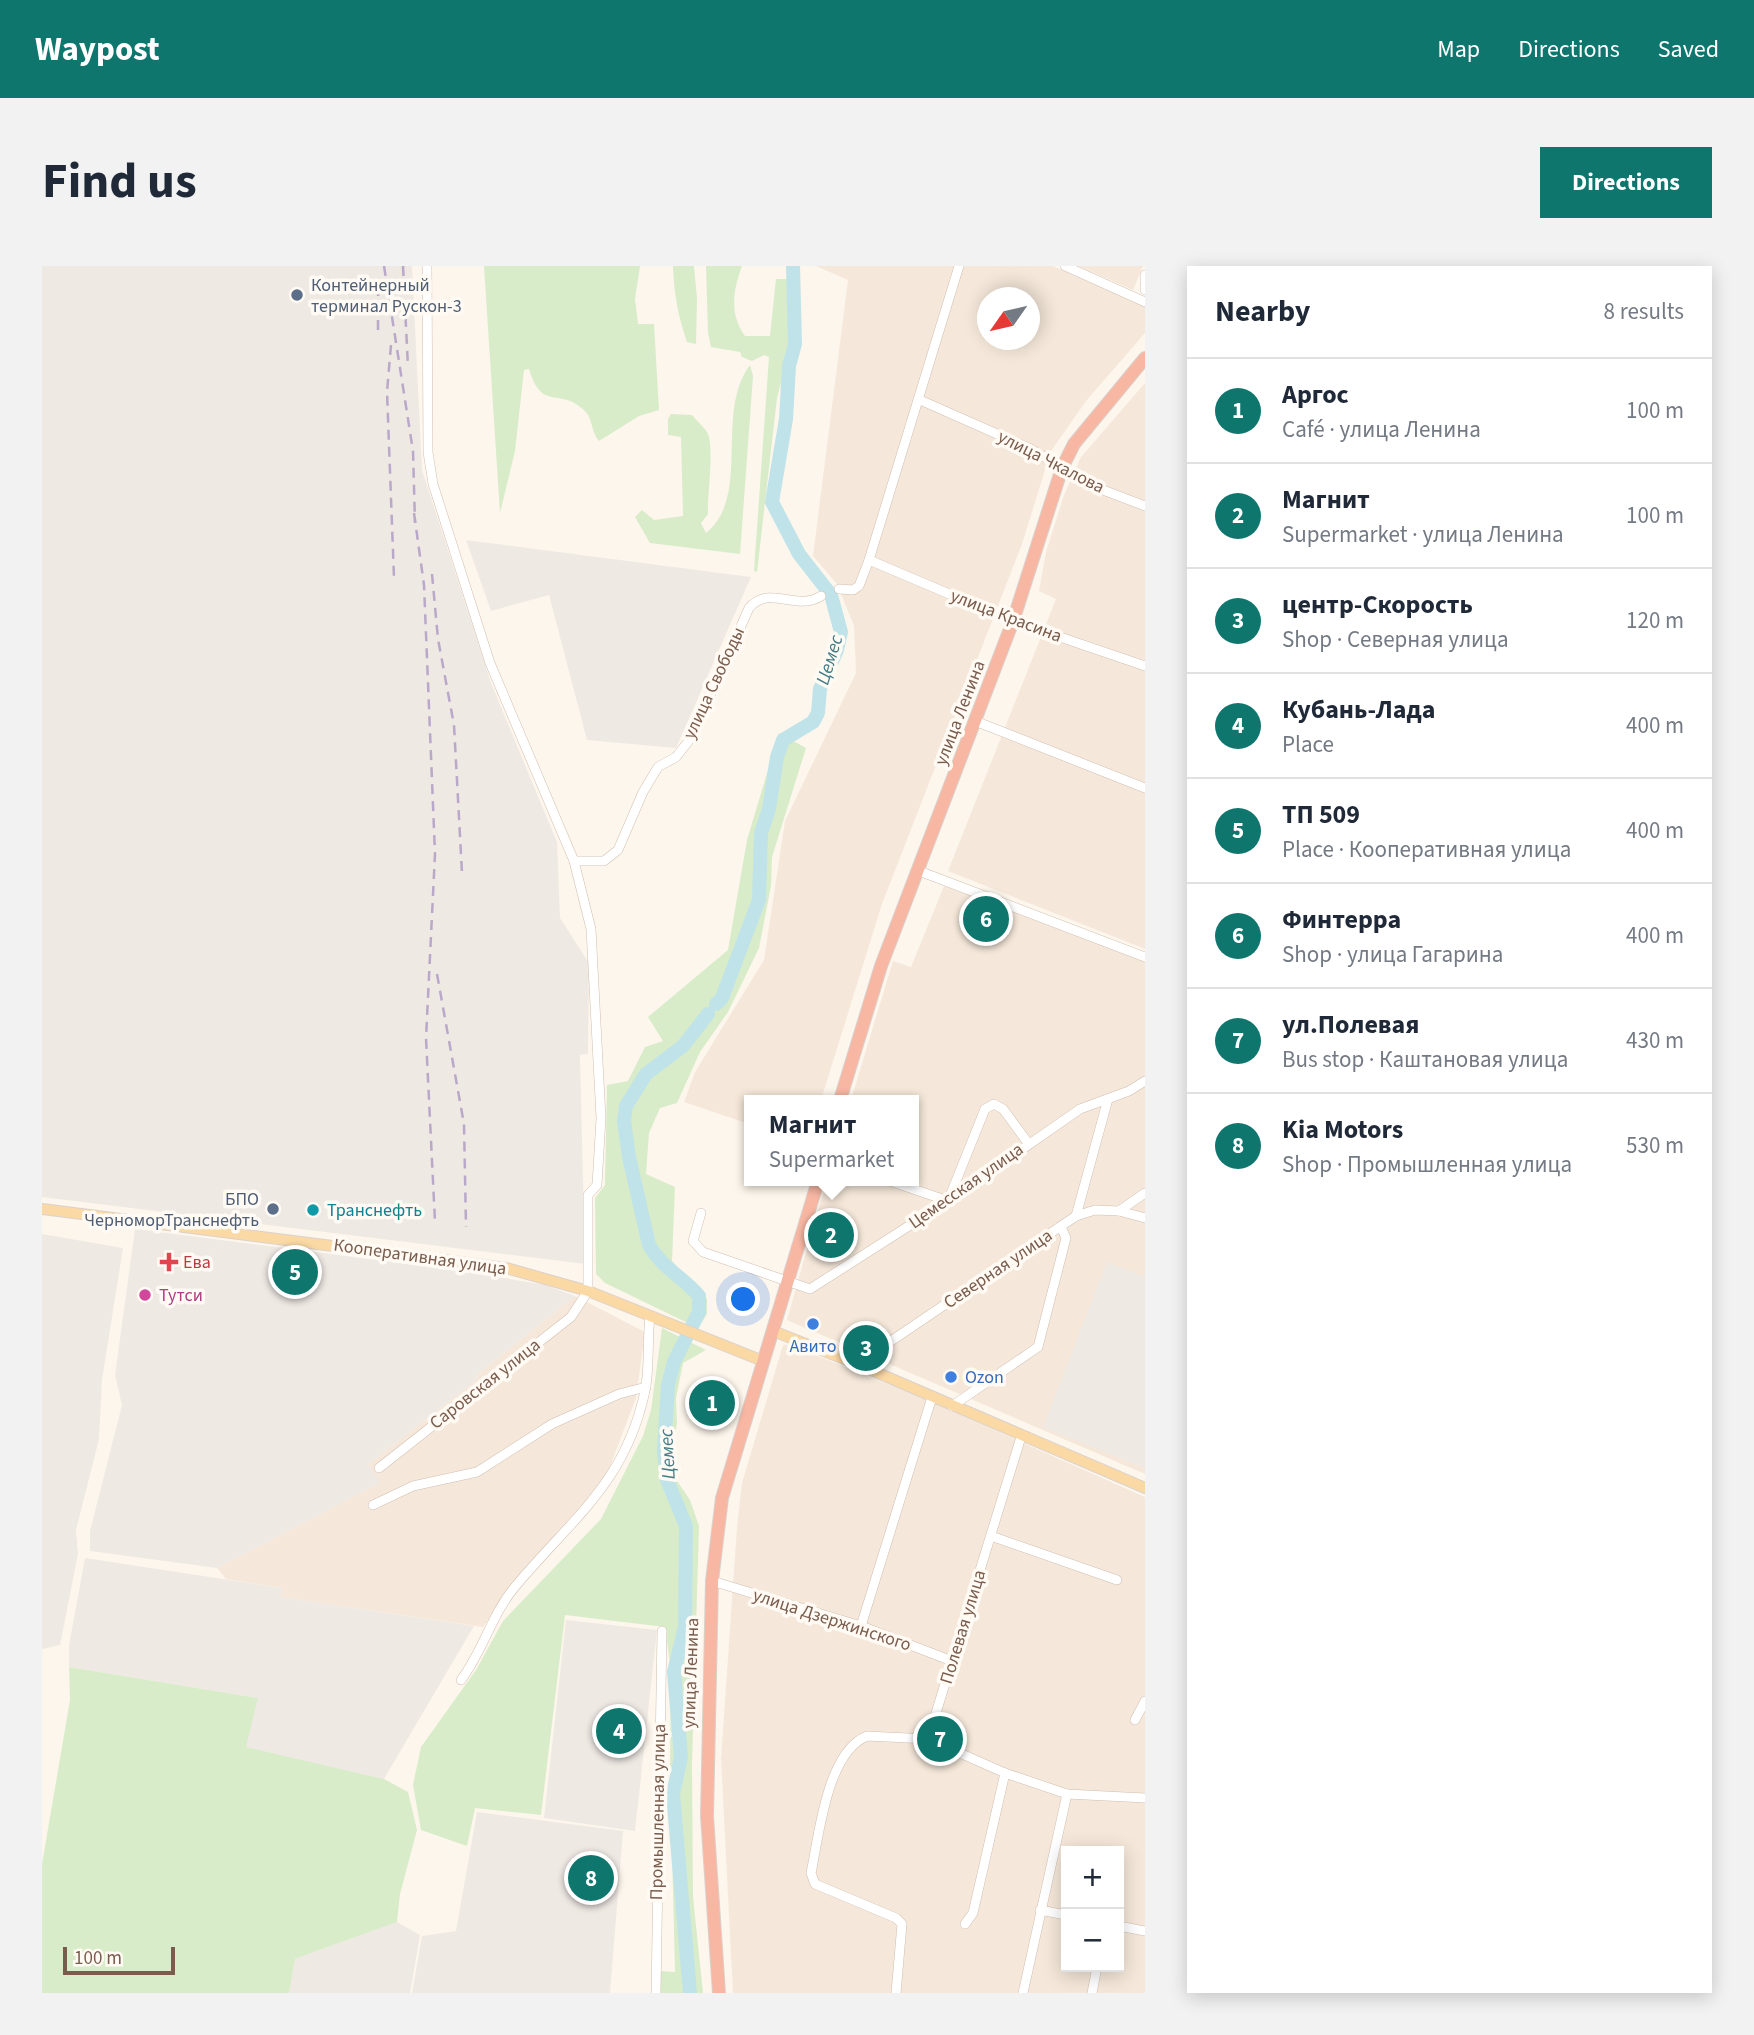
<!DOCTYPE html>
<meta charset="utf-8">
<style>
:root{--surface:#fff;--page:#f2f2f3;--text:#1f2937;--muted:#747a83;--line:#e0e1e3;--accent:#0f766e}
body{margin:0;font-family:"Source Sans 3",sans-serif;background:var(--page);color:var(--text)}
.controls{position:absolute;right:21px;bottom:21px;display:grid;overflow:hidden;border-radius:0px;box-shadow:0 4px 18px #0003}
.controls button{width:63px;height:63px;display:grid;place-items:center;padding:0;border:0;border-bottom:2px solid var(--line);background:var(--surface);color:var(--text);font:35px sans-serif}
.compass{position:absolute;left:935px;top:21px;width:63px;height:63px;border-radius:50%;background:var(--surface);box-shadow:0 4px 18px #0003;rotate:236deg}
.scale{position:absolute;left:21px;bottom:18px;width:112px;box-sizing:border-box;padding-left:7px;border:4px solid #7a5c4d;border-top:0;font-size:19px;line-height:24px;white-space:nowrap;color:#7a5c4d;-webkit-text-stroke:5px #fffaf3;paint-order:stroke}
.you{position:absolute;left:702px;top:1034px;width:24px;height:24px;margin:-18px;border:5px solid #fff;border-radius:50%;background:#1a73e8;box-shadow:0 0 0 10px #1a73e833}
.badge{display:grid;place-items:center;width:46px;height:46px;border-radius:50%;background:var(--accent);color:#fff;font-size:23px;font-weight:700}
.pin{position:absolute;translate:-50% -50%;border:4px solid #fff;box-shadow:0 2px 7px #0006}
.popup{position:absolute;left:702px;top:829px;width:175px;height:91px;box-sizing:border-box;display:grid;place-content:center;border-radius:0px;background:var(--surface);filter:drop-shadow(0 2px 5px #0005);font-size:23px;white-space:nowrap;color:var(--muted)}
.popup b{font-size:26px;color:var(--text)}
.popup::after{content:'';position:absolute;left:50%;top:100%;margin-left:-14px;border:14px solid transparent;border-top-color:var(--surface)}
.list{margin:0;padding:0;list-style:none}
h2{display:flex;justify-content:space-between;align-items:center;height:91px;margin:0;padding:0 28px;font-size:30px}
h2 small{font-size:23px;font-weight:400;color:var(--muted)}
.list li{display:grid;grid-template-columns:46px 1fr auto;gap:21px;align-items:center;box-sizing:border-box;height:105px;padding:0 28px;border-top:2px solid var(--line)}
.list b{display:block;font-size:26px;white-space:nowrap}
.list p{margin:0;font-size:23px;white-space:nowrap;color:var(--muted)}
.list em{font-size:23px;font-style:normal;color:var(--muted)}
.map{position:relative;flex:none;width:1103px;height:1727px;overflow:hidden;border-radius:0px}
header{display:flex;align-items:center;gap:42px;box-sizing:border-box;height:98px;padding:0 35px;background:var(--accent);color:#fff}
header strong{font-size:33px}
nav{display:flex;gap:38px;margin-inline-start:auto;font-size:24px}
.intro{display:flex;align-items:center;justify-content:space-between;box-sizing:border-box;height:168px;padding:0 42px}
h1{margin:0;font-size:49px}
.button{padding:18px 32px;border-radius:0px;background:var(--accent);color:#fff;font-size:24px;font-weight:700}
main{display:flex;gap:42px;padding:0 42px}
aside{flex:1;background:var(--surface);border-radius:0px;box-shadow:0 4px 18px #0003}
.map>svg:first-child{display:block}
.residential{fill:#f5e8da;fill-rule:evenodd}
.industrial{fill:#efe9e4}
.green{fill:#d8ecc9}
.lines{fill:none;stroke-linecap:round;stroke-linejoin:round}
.river{stroke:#bfe3e8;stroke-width:14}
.minor-casing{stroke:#d1beb0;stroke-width:10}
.major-casing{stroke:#dad1cd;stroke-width:12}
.highway-casing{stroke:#dad1cd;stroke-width:14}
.minor{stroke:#fff;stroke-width:9}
.major{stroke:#fbd9a5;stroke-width:10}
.highway{stroke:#f7b7a3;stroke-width:12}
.rail{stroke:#b9a8c9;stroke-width:2.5;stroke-dasharray:10 7;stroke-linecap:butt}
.service-dot{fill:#5c6f8a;stroke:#fffaf3;stroke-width:2.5}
.culture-dot{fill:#0f9aa8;stroke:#fffaf3;stroke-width:2.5}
.health-dot{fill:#e0444e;stroke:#fffaf3;stroke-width:2.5}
.hotel-dot{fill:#d1479c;stroke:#fffaf3;stroke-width:2.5}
.shop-dot{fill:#3f7fe0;stroke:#fffaf3;stroke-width:2.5}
.labels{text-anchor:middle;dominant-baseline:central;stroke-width:7;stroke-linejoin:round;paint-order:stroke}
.service-label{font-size:18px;fill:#4e5e75;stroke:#fffaf3;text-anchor:start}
.street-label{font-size:18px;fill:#7a5c4d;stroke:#fffaf3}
.culture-label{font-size:18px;fill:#0d838f;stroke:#fffaf3;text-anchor:start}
.health-label{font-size:18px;fill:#be3a42;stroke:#fffaf3;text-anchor:start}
.hotel-label{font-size:18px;fill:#b23c85;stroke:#fffaf3;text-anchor:start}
.shop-label{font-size:18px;fill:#366cbe;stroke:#fffaf3}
.water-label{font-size:19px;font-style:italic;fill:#437c86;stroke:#fffaf3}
</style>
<header>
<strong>Waypost</strong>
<nav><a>Map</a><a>Directions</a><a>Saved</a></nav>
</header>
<div class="intro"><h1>Find us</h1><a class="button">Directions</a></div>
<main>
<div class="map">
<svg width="1103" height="1727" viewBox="0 0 1103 1727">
<rect width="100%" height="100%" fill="#fdf6ec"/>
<g class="residential">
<path d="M774 0H1011L1103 41V67L1044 135 1009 185 980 278 840 638 779 834H707V858L642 836 653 806 722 694 743 555 814 407 812 360 795 318 771 290 806 14ZM946 32H988V74H946Z"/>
<polygon points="1036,0 1101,0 1091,24"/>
<polygon points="1103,117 1103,683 906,605 1014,333 997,325 1004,286 1022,229 1039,191"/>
<polygon points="902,620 1103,695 1103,1208 745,1054 784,915 871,915 871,834 809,834 851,695 869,701"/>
<polygon points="533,1030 603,1066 594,1132 565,1208 537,1249 469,1320 441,1361 238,1331 240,1322 184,1313 175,1302 337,1217 326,1198 432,1116 438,1106"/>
<path d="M741 1079 751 1080 880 1132 1103 1231V1727H691L679 1493 695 1261 700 1217ZM1024 1585H1077V1701H1024Z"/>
</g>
<g class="industrial">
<polygon points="0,0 370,0 380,204 449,417 515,576 518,652 547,697 546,788 538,789 543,998 0,931"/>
<polygon points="424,274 709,311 634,482 545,474 507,329 449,345"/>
<polygon points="93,963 414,1004 503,1019 533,1030 438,1106 432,1116 326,1198 338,1217 175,1302 48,1285 48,1265 80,1139 73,1109"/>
<polygon points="0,968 81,982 60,1114 57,1173 34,1264 36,1288 18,1379 0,1383"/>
<polygon points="1065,996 1103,1011 1103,1202 1001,1161"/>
<polygon points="43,1292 240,1322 239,1331 432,1360 342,1513 203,1481 216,1432 27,1401 27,1379"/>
<polygon points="524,1354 615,1364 593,1565 502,1552"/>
<polygon points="435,1546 581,1565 568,1727 370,1727 380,1670 414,1665"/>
<polygon points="355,1656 378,1669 368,1727 247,1727 253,1693"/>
</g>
<g class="green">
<path d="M442 0H598L593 33 596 58H612L617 144 597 150 557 175C549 166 551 153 543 145 518 120 500 147 487 103L482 104 473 185 458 247Z"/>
<path d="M631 0H652L655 33 654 78 645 76C636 50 632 28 631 0Z"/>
<path d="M664 0H700C691 25 687 47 703 70H728L734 13H749V77L735 132 715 306 712 305 727 91 722 89 710 95 700 91 698 86 669 81 666 66Z"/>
<path d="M708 99 711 110 698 288 608 277 593 251 600 244 612 254 641 250 639 171 626 169V153L629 148 650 149C654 154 661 160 665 166 673 180 665 228 666 248L659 257 664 267C710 230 672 147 708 99Z"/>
<polygon points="737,467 764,482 730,591 729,620 717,682 686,746 658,786 635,837 618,842 607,867 604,908 633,921 630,995 665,1033 665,1048 656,1062 563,1017 554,1008 553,932 563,919 565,819 586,815 603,781 621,775 606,751 686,684 705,574"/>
<polygon points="620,1062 664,1084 641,1097 634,1132 635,1157 628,1195 631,1209 648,1234 657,1260 650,1498 651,1631 661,1727 618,1727 617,1705 633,1706 628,1502 629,1404 623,1361 523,1349 499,1549 433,1542 425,1580 379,1564 371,1519 379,1481 434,1404 461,1355 559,1253 601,1170 609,1144"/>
<polygon points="27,1401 216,1432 204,1481 342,1513 366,1526 375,1564 358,1628 355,1656 253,1693 247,1727 0,1727 0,1598 28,1434"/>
</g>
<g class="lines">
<g class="river">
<polyline points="674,738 680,732 717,634 719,567 727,543 735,491 741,474 771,456 776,447 778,423 795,384 799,366 789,329 757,288 730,236 744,153 747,100 753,78 751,0"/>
<path d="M648 1727 631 1528 639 1491 632 1406 643 1361 644 1260 625 1214 622 1184 626 1119 632 1096 657 1046V1030C641 1011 620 1002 607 979L587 891 582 855 584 840 604 808 641 780 666 748"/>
</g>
<defs>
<g id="minor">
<polyline points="1023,0 1103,36"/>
<polyline points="1103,9 1103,24"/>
<polyline points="878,134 989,183 1048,219 1103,240"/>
<polyline points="827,294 971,355 1103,400"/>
<polyline points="797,323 811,324 817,320 827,294 917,0"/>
<polyline points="933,455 1103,522"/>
<path d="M532 595H562L576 584 601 526 616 501 634 491 649 472 707 342C727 318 755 346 779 330"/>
<polyline points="877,605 1103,691"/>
<polyline points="848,915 906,935 943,843 952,838 961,843 986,877"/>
<polyline points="1077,945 1103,952"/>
<polyline points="659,947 651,975 661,986 768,1023 906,935 1038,843 1087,825 1103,815"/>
<polyline points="1034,950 1066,833"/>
<polyline points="815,1098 1034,950 1053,944 1077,945 1103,927"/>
<polyline points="910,1140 996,1081 1024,972 1019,961"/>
<polyline points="337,1202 529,1051 546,1025 546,929 555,919 559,852 549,663 532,595 448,397 391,218 386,186 385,0"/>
<polyline points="331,1239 371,1220 435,1206 510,1158 577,1128 604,1121"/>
<polyline points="949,1270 1075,1314"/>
<polyline points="670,1315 819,1360 910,1395"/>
<polyline points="819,1360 890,1131"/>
<path d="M419 1414C441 1385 449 1350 472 1322 528 1254 583 1219 603 1125 608 1101 605 1075 608 1050"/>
<polyline points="1093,1454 1103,1435"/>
<polyline points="886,1473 979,1171"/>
<polyline points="998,1644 1024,1649"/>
<polyline points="923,1658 931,1647 963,1507"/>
<polyline points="1077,1660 1103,1665"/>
<polyline points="614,1727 620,1365"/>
<path d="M854 1727 860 1658 854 1652 773 1618 769 1607C777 1569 785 1486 825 1470L886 1473 963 1507 1025 1528 1103 1532"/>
<polyline points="981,1727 1025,1528"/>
<polyline points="1050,1727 1055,1701"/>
</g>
<g id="major">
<polyline points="0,943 464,1002 546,1025 721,1095"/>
<polyline points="731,1065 815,1098 1103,1222"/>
</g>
<g id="highway">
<polyline points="798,834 839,700 971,355 1020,202 1032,178 1103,92"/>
<polyline points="677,1727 665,1550 670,1315 680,1232 776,915"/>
</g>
</defs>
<use href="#minor" class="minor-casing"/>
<use href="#major" class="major-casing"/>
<use href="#highway" class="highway-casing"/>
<use href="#minor" class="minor"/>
<use href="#major" class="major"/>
<use href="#highway" class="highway"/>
<g class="rail">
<polyline points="342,0 371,185 373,257"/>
<polyline points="361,0 366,101"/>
<polyline points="336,64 336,14"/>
<polyline points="349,79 345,126 352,312"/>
<polyline points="372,247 382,319 393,588 384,772 393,956"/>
<polyline points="390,308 396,373 412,459 420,607"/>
<polyline points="395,708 422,858 424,961"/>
</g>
</g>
<g class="service-dot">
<circle cx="255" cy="29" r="7"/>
<circle cx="231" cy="943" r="7"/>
</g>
<circle class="culture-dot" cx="271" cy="944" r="7"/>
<path class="health-dot" d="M123.5 985.5h7v7h7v7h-7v7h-7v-7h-7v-7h7z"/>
<circle class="hotel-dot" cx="103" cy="1029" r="7"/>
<g class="shop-dot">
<circle cx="771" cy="1058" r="7"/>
<circle cx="909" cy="1111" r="7"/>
</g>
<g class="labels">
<g class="service-label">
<text x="269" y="19">Контейнерный<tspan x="269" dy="21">терминал Рускон-3</tspan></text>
<text x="217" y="933" text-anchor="end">БПО<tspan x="217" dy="21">ЧерноморТранснефть</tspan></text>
</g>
<g class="street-label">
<text transform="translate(1009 196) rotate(27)">улица Чкалова</text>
<text transform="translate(964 350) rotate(21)">улица Красина</text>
<text transform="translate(672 417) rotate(-65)">улица Свободы</text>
<text transform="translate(918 447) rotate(-69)">улица Ленина</text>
<text transform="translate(924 920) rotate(-35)">Цемесская улица</text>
<text transform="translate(378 991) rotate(8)">Кооперативная улица</text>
<text transform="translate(956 1003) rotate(-34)">Северная улица</text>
<text transform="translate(443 1118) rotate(-38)">Саровская улица</text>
<text transform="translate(790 1354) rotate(18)">улица Дзержинского</text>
<text transform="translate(921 1361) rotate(-73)">Полевая улица</text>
<text transform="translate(649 1407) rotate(-88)">улица Ленина</text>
<text transform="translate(616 1546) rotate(-89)">Промышленная улица</text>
</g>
<g class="culture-label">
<text x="285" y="944">Транснефть</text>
</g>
<g class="health-label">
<text x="141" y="996">Ева</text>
</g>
<g class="hotel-label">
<text x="117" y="1029">Тутси</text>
</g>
<g class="shop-label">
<text x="771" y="1080">Авито</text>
<text x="923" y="1111" text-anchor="start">Ozon</text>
</g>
<g class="water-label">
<text transform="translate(788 394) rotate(-73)">Цемес</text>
<text transform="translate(626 1188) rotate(-93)">Цемес</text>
</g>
</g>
</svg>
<div class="controls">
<button>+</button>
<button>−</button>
</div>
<svg class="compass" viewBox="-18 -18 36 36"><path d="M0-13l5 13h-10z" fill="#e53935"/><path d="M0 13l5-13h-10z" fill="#747a83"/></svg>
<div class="scale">100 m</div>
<div class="you"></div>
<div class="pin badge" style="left:670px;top:1137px">1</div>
<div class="pin badge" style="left:789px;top:969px">2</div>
<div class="popup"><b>Магнит</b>Supermarket</div>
<div class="pin badge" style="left:824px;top:1082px">3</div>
<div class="pin badge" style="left:577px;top:1465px">4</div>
<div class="pin badge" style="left:253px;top:1006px">5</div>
<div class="pin badge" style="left:944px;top:653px">6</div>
<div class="pin badge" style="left:898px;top:1473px">7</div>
<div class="pin badge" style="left:549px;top:1612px">8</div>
</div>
<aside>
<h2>Nearby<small>8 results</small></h2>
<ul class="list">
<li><span class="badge">1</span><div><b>Аргос</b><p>Café · улица Ленина</p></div><em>100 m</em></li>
<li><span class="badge">2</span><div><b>Магнит</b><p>Supermarket · улица Ленина</p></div><em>100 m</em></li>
<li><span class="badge">3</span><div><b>центр-Скорость</b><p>Shop · Северная улица</p></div><em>120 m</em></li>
<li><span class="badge">4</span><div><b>Кубань-Лада</b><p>Place</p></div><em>400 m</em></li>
<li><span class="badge">5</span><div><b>ТП 509</b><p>Place · Кооперативная улица</p></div><em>400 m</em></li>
<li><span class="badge">6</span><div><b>Финтерра</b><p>Shop · улица Гагарина</p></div><em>400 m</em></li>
<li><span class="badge">7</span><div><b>ул.Полевая</b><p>Bus stop · Каштановая улица</p></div><em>430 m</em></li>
<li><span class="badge">8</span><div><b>Kia Motors</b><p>Shop · Промышленная улица</p></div><em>530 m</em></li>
</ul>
</aside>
</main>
